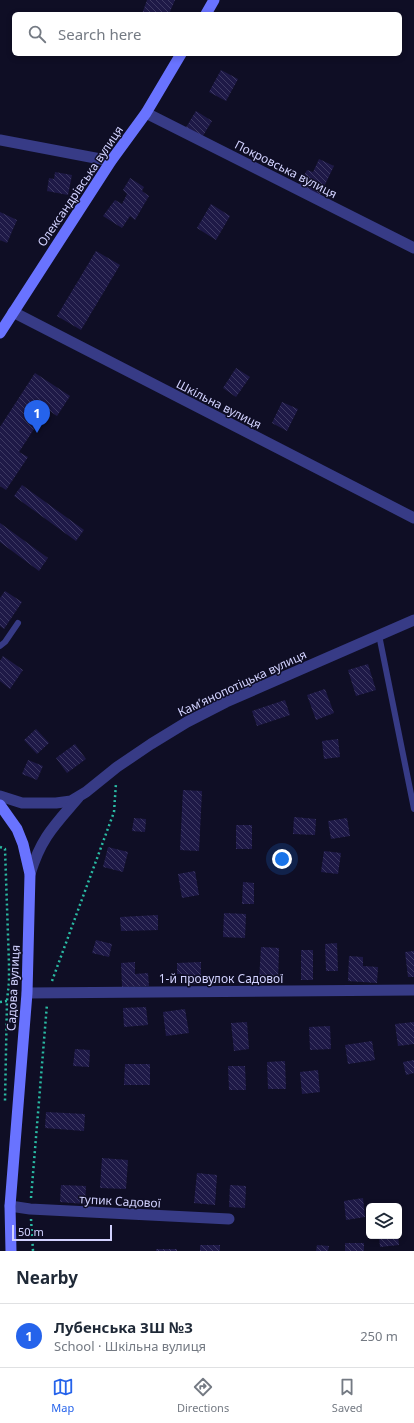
<!DOCTYPE html>
<meta charset="utf-8">
<style>
:root{--surface:#fff;--page:#f2f2f3;--text:#1f2937;--muted:#747a83;--line:#e0e1e3;--accent:#2563eb}
body{margin:0;font-family:"Noto Sans",sans-serif;background:var(--page);color:var(--text)}
.controls{position:absolute;right:12px;bottom:12px;display:grid;overflow:hidden;border-radius:6px;box-shadow:0 2px 6px #0003}
.controls button{width:36px;height:36px;display:grid;place-items:center;padding:0;border:0;border-bottom:1px solid var(--line);background:var(--surface);color:var(--text);font:20px sans-serif}
.scale{position:absolute;left:12px;bottom:10px;width:100px;box-sizing:border-box;padding-left:4px;border:2px solid #d2d2ff;border-top:0;font-size:11px;line-height:14px;white-space:nowrap;color:#d2d2ff;-webkit-text-stroke:3px #0f0e25;paint-order:stroke}
.you{position:absolute;left:282px;top:859px;width:14px;height:14px;margin:-10px;border:3px solid #fff;border-radius:50%;background:#1a73e8;box-shadow:0 0 0 6px #1a73e833}
.badge{display:grid;place-items:center;width:26px;height:26px;border-radius:50%;background:var(--accent);color:#fff;font-size:13px;font-weight:700}
.pin{position:absolute;translate:-50% -33px;filter:drop-shadow(0 1px 2px #0008)}
.pin::after{content:'';position:absolute;top:21px;width:14px;height:12px;background:inherit;clip-path:polygon(0 0,100% 0,50% 100%)}
.list{margin:0;padding:0;list-style:none}
h2{display:flex;justify-content:space-between;align-items:center;height:52px;margin:0;padding:0 16px;font-size:17px}
h2 small{font-size:13px;font-weight:400;color:var(--muted)}
.list li{display:grid;grid-template-columns:26px 1fr auto;gap:12px;align-items:center;box-sizing:border-box;height:64px;padding:0 16px;border-top:1px solid var(--line)}
.list b{display:block;font-size:15px;white-space:nowrap}
.list p{margin:0;font-size:13px;white-space:nowrap;color:var(--muted)}
.list em{font-size:13px;font-style:normal;color:var(--muted)}
.icon{flex:none;width:22px;height:22px;fill:none;stroke:currentColor;stroke-width:2;stroke-linecap:round;stroke-linejoin:round}
.map{position:relative;flex:none;width:414px;height:1251px;overflow:hidden}
.search{position:absolute;background:var(--surface);box-shadow:0 2px 6px #0003;left:12px;right:12px;top:12px;height:44px;display:flex;align-items:center;gap:10px;box-sizing:border-box;padding:0 14px;border-radius:6px;color:var(--muted);font-size:15px}
.sheet{height:116px;background:var(--surface)}
nav{display:flex;justify-content:space-around;align-items:center;box-sizing:border-box;height:56px;border-top:1px solid var(--line);background:var(--surface);font-size:11px;color:var(--muted)}
nav a{display:grid;justify-items:center;gap:2px}
nav .on{color:var(--accent)}
.map>svg:first-child{display:block}
.building{fill:url(#building-back-hatch)}
.lines{fill:none;stroke-linecap:round;stroke-linejoin:round}
.path{stroke:#2abba4;stroke-width:2.5;stroke-dasharray:2 3;stroke-linecap:butt}
.service{stroke:#373b86;stroke-width:6}
.minor{stroke:#373b86;stroke-width:11}
.secondary{stroke:#6973ff;stroke-width:11}
.labels{text-anchor:middle;dominant-baseline:central;stroke-width:3;stroke-linejoin:round;paint-order:stroke}
.street-label{font-size:12px;fill:#d2d2ff;stroke:#0f0e25}
</style>
<div class="map">
<svg width="414" height="1251" viewBox="0 0 414 1251">
<defs>
<pattern id="building-back-hatch" width="6" height="6" patternUnits="userSpaceOnUse"><rect width="6" height="6" fill="#1e1947"/><path d="M-1 5l2 2M0 0l6 6M5-1l2 2" fill="none" stroke="#3e3a63"/></pattern>
</defs>
<rect width="100%" height="100%" fill="#0f0e25"/>
<g class="building">
<polygon points="147,0 175,0 169,14 142,14"/>
<polygon points="221,70 238,79 226,101 209,92"/>
<polygon points="196,111 212,121 201,139 185,129"/>
<polygon points="319,159 334,166 320,195 299,185 307,170 313,172"/>
<polygon points="55,172 72,175 68,195 47,191 49,178 54,179"/>
<polygon points="130,178 144,187 142,191 149,196 135,220 130,216 122,228 103,216 115,200 122,204 127,194 123,190"/>
<polygon points="211,204 230,216 216,240 197,228"/>
<polygon points="0,212 17,220 7,243 0,240"/>
<polygon points="96,251 120,265 81,330 57,316"/>
<polygon points="236,368 250,377 236,397 223,388"/>
<polygon points="35,373 70,396 57,416 47,409 19,452 28,457 6,490 0,486 0,427"/>
<polygon points="282,402 298,409 287,431 272,423"/>
<polygon points="22,485 84,530 76,541 14,496"/>
<polygon points="0,523 48,558 39,571 0,542"/>
<polygon points="5,591 22,602 4,629 0,626 0,598"/>
<polygon points="3,656 23,670 10,689 0,681 0,661"/>
<polygon points="368,664 376,690 356,696 348,670"/>
<polygon points="325,689 334,713 316,720 307,695"/>
<polygon points="285,700 290,715 257,726 252,711"/>
<polygon points="36,729 49,743 37,754 24,740"/>
<polygon points="338,739 340,757 324,759 322,741"/>
<polygon points="75,744 86,759 67,773 56,758"/>
<polygon points="28,760 43,766 37,780 22,774"/>
<polygon points="183,790 202,791 199,851 180,850"/>
<polygon points="294,817 316,819 315,835 293,834"/>
<polygon points="134,818 146,819 145,832 132,831"/>
<polygon points="347,818 350,836 331,839 328,821"/>
<rect x="236" y="825" width="16" height="24"/>
<polygon points="108,847 128,852 123,872 103,867"/>
<polygon points="324,851 341,853 338,874 321,872"/>
<polygon points="195,871 199,895 182,898 178,874"/>
<polygon points="243,882 254,883 254,904 242,904"/>
<polygon points="224,913 246,914 245,938 223,937"/>
<polygon points="158,915 158,930 121,931 120,917"/>
<polygon points="96,940 112,944 109,957 92,953"/>
<polygon points="337,943 338,971 326,971 325,944"/>
<polygon points="261,947 279,948 278,982 259,981"/>
<rect x="301" y="950" width="12" height="30"/>
<polygon points="414,951 414,977 408,977 405,952"/>
<polygon points="349,956 363,957 363,966 378,967 377,983 348,981"/>
<polygon points="135,962 135,974 148,973 149,986 122,987 121,963"/>
<polygon points="201,962 201,984 184,984 184,974 177,974 177,963"/>
<polygon points="146,1007 148,1025 124,1027 123,1008"/>
<polygon points="185,1009 189,1033 166,1036 163,1012"/>
<polygon points="247,1022 249,1049 234,1051 231,1023"/>
<polygon points="414,1022 414,1044 398,1046 395,1024"/>
<polygon points="330,1026 331,1049 310,1050 309,1027"/>
<polygon points="372,1041 375,1060 348,1064 345,1045"/>
<polygon points="75,1049 90,1050 89,1067 73,1066"/>
<polygon points="414,1060 414,1073 406,1075 403,1062"/>
<polygon points="285,1061 286,1089 268,1089 267,1062"/>
<polygon points="125,1064 150,1064 150,1085 124,1085"/>
<polygon points="228,1066 245,1066 246,1090 229,1090"/>
<polygon points="318,1070 320,1092 302,1094 300,1072"/>
<polygon points="46,1112 85,1114 84,1131 45,1128"/>
<polygon points="102,1158 128,1160 126,1189 100,1188"/>
<polygon points="197,1173 217,1175 215,1205 194,1203"/>
<polygon points="61,1185 86,1186 85,1204 60,1202"/>
<polygon points="230,1185 246,1186 245,1208 229,1207"/>
<polygon points="363,1198 365,1217 346,1220 344,1201"/>
<polygon points="379,1236 398,1236 399,1245 380,1247"/>
<rect x="345" y="1243" width="19" height="8"/>
<rect x="200" y="1245" width="20" height="6"/>
<polygon points="317,1245 329,1246 328,1251 316,1251"/>
<rect x="156" y="1249" width="21" height="2"/>
</g>
<g class="lines">
<g class="path">
<polyline points="0,847 5,849 9,964 9,982 7,1001 5,1101"/>
<polyline points="52,981 114,812 116,783"/>
<polyline points="0,1002 7,1001 16,997"/>
<polyline points="31,1198 47,1004"/>
<polyline points="31,1219 33,1251"/>
</g>
<g class="service">
<polyline points="379,635 414,809"/>
<polyline points="0,646 5,642 18,623"/>
</g>
<g class="minor">
<polyline points="146,113 414,248"/>
<polyline points="0,140 111,161"/>
<polyline points="13,312 414,518"/>
<polyline points="0,796 22,803 56,803 71,801 86,792 117,767 151,744 187,722 226,702 414,620"/>
<path d="M30 874C41 838 54 826 78 798"/>
<polyline points="27,993 414,990"/>
<polyline points="10,1206 30,1209 229,1219"/>
</g>
<g class="secondary">
<polyline points="206,14 214,0"/>
<polyline points="0,333 111,161 146,113 181,54"/>
<polyline points="0,805 17,829 23,844 30,874 27,993 10,1206 11,1251"/>
</g>
</g>
<g class="labels">
<g class="street-label">
<text transform="translate(286 169) rotate(27)">Покровська вулиця</text>
<text transform="translate(80 186) rotate(-56)">Олександрівська вулиця</text>
<text transform="translate(219 404) rotate(27)">Шкільна вулиця</text>
<text transform="translate(242 683) rotate(-25)">Камʼянопотіцька вулиця</text>
<text x="221" y="978">1-й провулок Садової</text>
<text transform="translate(13 988) rotate(-87)">Садова вулиця</text>
<text transform="translate(120 1201) rotate(3)">тупик Садової</text>
</g>
</g>
</svg>
<div class="controls">
<button><svg class="icon" aria-label="layers" viewBox="0 0 24 24"><path d="M12 4l9 5-9 5-9-5zM3 14l9 5 9-5"/></svg></button>
</div>
<div class="scale">50 m</div>
<div class="you"></div>
<div class="pin badge" style="left:37px;top:433px">1</div>
<div class="search"><svg class="icon" aria-label="search" viewBox="0 0 24 24"><circle cx="10" cy="10" r="6"/><path d="M15 15l6 6"/></svg>Search here</div>
</div>
<section class="sheet">
<h2>Nearby<small></small></h2>
<ul class="list">
<li><span class="badge">1</span><div><b>Лубенська ЗШ №3</b><p>School · Шкільна вулиця</p></div><em>250 m</em></li>
</ul>
</section>
<nav>
<a class="on"><svg class="icon" aria-label="map" viewBox="0 0 24 24"><path d="M3 6l6-2 6 2 6-2v14l-6 2-6-2-6 2zM9 4v14M15 6v14"/></svg>Map</a>
<a><svg class="icon" aria-label="directions" viewBox="0 0 24 24"><path d="M12 3l9 9-9 9-9-9zM9 14v-3h6M13 9l2 2-2 2"/></svg>Directions</a>
<a><svg class="icon" aria-label="saved" viewBox="0 0 24 24"><path d="M7 4h10v16l-5-4-5 4z"/></svg>Saved</a>
</nav>
